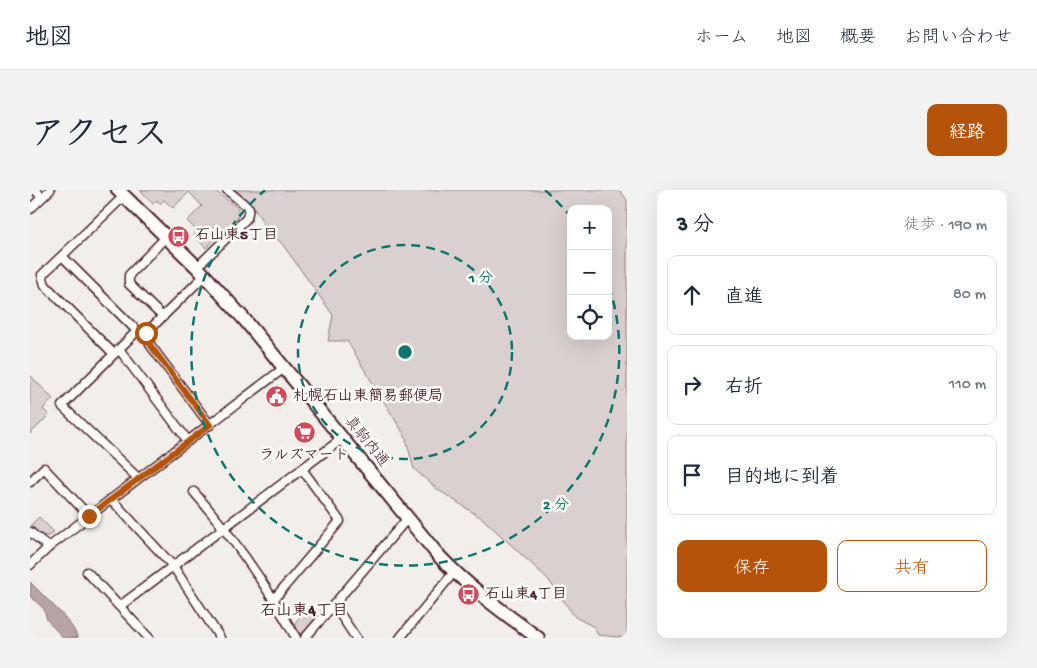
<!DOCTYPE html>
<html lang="ja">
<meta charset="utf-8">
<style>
:root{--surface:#fff;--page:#f2f2f3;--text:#1f2937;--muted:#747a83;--line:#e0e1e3;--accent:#b45309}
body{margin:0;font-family:"Gochi Hand","Klee One",sans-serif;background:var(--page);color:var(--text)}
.controls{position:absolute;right:15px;top:15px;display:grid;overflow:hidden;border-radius:10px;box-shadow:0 5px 20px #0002}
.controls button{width:45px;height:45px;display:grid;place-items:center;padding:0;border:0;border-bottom:1px solid var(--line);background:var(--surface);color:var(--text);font:25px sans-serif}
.stop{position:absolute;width:15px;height:15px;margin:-11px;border:4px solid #b45309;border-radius:50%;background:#fff}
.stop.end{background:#b45309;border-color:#fff;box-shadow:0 1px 5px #0008}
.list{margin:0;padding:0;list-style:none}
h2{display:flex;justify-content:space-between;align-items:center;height:65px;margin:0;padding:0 20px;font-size:21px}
h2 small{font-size:16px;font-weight:400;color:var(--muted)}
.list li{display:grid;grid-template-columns:32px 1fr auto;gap:15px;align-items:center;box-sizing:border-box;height:80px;margin:0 10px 10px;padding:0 10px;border:1px solid var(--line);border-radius:10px}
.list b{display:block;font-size:19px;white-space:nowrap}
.list em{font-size:16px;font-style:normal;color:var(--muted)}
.actions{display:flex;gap:10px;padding:15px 20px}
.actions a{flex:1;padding:11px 0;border:1px solid var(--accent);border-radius:10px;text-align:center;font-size:18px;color:var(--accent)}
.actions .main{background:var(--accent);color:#fff}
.icon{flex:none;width:28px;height:28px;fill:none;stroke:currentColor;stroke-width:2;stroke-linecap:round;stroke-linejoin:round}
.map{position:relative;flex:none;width:597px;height:448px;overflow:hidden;border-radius:10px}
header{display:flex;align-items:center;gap:30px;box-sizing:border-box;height:70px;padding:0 25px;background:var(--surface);border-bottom:1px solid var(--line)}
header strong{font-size:24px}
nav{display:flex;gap:28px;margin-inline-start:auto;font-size:18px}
.intro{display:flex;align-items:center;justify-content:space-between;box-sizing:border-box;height:120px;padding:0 30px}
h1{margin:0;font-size:35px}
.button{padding:12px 22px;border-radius:10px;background:var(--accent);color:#fff;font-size:18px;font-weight:700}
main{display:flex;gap:30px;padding:0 30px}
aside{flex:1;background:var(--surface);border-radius:10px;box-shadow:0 5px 20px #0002}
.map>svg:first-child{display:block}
.green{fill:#d9d0cf;stroke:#92787d;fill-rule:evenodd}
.water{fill:#b7a5a6;stroke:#8b6f75}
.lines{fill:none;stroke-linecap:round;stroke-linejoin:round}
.minor-casing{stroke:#4a1f2b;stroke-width:11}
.trunk-casing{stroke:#4a1f2b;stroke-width:16}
.minor{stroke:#fdfcf7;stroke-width:8}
.trunk{stroke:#fdfcf7;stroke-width:12}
.route{stroke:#b45309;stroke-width:6}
.ring{fill:none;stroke:#0f766e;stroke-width:2.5;stroke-dasharray:9 6}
.labels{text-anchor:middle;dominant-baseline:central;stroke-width:5;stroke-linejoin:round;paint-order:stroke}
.poi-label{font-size:15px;font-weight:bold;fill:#4a1f2b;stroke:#fdfcf7;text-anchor:start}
.street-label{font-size:15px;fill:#4a1f2b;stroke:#fdfcf7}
.neighbourhood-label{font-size:16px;font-weight:bold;fill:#4a1f2b;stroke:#fdfcf7}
.centre{fill:#0f766e;stroke:#fdfcf7;stroke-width:2.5}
.ring-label{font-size:15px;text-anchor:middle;font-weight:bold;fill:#0f766e;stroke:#fdfcf7;stroke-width:5;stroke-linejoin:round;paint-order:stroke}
</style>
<header>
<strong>地図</strong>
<nav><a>ホーム</a><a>地図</a><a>概要</a><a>お問い合わせ</a></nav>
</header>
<div class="intro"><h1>アクセス</h1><a class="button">経路</a></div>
<main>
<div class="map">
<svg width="597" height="448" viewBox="0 0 597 448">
<rect width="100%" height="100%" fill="#f2efeb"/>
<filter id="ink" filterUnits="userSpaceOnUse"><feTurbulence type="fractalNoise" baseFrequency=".02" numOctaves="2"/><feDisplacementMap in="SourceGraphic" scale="10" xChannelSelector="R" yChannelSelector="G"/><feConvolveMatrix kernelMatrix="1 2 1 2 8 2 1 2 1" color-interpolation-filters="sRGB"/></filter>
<g filter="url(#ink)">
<g class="green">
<polygon points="110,0 184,0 208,18 208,27 176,58 162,44 166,40 157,31 172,16 159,2 143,18 134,10 130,14 127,10 123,14"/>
<path d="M204 0H590L597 10V448L568 445 564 437 545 427 518 389 453 329 407 299 384 279 375 246 317 151H298L303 125 253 55 235 36 224 17ZM541 19H578V146H541Z"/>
<polygon points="0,185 23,209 13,219 19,225 0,244"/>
<polygon points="9,327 24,342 18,346 11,345 1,335"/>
<polygon points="277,418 287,427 271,445 264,434"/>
</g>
<polygon class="water" points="0,392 31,423 43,438 48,448 33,448 17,430 14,419 0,406"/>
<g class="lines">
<defs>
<g id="minor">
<polyline points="5,0 12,7"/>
<polyline points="94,6 12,85 15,95 84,164 32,216 108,288"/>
<polyline points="0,19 20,0"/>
<polyline points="32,66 107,141"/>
<polyline points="167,77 217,28 219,18 197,0"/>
<polyline points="133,127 99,94 99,85 137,46"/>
<polyline points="116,143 121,156 180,235"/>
<polyline points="89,159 158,251"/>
<polyline points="84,164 107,141 116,143 175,85"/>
<polyline points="0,292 14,278 59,326"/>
<path d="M164 302C203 347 237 396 266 448"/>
<polyline points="81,309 143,376 190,448"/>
<polyline points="0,342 19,357"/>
<polyline points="0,375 19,357 59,326 254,178"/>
<polyline points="57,382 119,448"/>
<polyline points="244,409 310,331 272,279"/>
<polyline points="304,415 326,448"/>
<polyline points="90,416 313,248"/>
<polyline points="275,448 377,329"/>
<polyline points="370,448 424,382"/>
</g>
<path id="trunk" d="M88 0 167 77 214 129 408 365C438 397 473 422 508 448"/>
</defs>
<use href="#minor" class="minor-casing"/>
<use href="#trunk" class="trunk-casing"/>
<use href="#minor" class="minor"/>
<use href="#trunk" class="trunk"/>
</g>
</g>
<g class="lines" filter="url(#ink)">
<polyline class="route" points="59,326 180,235 121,156 116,143"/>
</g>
<g class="ring">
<circle cx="375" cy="162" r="107"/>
<path d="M515 0A214 214 0 0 1 540 26M579 96A214 214 0 1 1 235 0"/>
</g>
<defs>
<symbol id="bus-disc" viewBox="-11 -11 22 22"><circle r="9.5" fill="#d1495b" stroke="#fdfcf7"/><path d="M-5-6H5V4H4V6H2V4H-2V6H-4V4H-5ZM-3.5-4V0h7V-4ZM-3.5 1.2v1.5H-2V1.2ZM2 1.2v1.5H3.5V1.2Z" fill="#fff"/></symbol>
<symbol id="civic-disc" viewBox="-11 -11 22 22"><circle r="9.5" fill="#d1495b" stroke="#fdfcf7"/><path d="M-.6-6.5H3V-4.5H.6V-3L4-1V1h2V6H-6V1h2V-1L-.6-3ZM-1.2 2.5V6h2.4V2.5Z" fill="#fff"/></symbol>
<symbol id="supermarket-disc" viewBox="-11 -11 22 22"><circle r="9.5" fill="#d1495b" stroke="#fdfcf7"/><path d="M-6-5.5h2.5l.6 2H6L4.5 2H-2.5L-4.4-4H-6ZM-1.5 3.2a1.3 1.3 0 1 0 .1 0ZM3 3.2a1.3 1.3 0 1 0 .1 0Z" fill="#fff"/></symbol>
</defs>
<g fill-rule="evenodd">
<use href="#bus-disc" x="136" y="34" width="25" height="25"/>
<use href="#civic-disc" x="234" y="194" width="25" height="25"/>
<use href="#supermarket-disc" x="262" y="230" width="25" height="25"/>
<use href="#bus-disc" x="426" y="392" width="25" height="25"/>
</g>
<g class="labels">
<g class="poi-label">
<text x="165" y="46">石山東5丁目</text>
<text x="263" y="207">札幌石山東簡易郵便局</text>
<text x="274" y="266" text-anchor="middle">ラルズマート</text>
<text x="455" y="405">石山東4丁目</text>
</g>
<g class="street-label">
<text transform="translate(336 252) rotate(51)">真駒内通</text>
</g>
<g class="neighbourhood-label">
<text x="274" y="422">石山東4丁目</text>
</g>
</g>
<circle cx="375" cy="162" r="8" class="centre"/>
<g class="ring-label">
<text x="451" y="92">1 分</text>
<text x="526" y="319">2 分</text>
</g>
</svg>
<div class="controls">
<button>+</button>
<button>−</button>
<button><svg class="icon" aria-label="locate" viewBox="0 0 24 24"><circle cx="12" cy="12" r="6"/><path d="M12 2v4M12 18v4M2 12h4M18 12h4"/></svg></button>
</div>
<div class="stop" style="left:116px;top:143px"></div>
<div class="stop end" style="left:59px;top:326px"></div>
</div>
<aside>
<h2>3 分<small>徒歩 · 190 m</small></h2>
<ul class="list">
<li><svg class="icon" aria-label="ahead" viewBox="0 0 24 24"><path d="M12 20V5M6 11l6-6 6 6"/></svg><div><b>直進</b></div><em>80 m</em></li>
<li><svg class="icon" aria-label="right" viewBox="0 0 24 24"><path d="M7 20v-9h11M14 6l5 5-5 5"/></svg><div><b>右折</b></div><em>110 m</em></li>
<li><svg class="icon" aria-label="arrive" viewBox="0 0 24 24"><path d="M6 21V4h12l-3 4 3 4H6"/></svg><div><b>目的地に到着</b></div></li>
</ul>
<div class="actions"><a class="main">保存</a><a>共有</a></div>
</aside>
</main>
